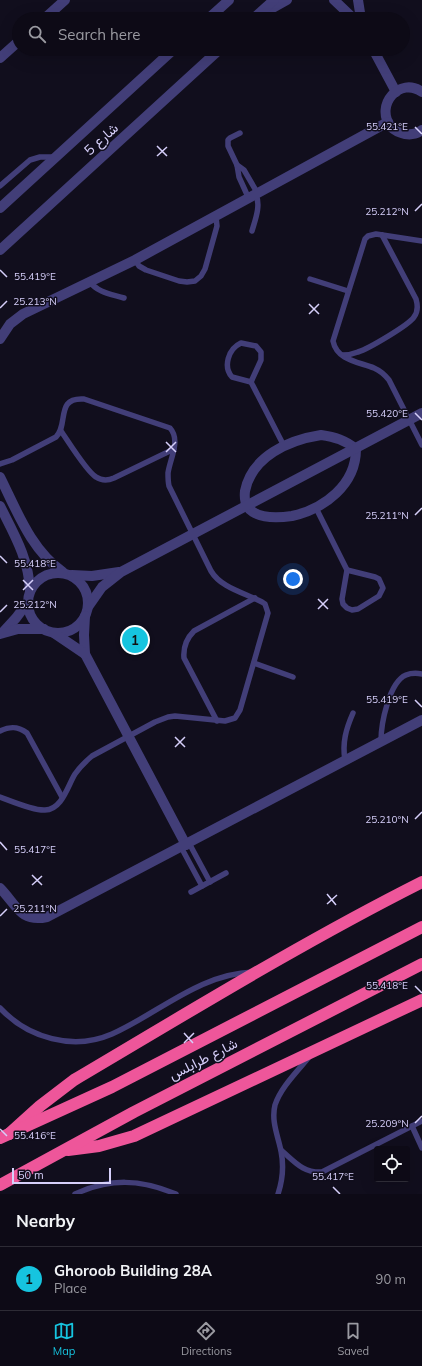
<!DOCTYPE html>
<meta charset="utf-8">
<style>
:root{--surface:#0d0a16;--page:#1b1823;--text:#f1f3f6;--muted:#9a9aa1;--line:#2d2b35;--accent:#16c4df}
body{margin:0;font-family:Mulish,Vazirmatn,sans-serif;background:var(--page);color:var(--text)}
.controls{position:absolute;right:12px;bottom:12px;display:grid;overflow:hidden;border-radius:4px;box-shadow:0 4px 16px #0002}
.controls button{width:36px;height:36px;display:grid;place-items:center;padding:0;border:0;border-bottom:1px solid var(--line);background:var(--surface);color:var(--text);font:20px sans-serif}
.scale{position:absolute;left:12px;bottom:10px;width:99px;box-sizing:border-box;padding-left:4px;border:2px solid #d6cffa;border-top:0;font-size:11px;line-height:14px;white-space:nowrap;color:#d6cffa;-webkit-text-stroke:3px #110e1d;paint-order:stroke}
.you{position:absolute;left:293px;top:579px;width:14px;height:14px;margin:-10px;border:3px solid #fff;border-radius:50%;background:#1a73e8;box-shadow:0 0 0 6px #1a73e833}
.badge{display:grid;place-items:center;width:26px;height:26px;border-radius:50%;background:var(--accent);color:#111;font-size:13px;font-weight:700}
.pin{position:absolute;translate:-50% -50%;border:2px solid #fff;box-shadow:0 1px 4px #0006}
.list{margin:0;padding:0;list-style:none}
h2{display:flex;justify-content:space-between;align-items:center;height:52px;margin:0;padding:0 16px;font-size:17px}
h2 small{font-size:13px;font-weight:400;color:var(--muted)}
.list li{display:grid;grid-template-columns:26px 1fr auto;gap:12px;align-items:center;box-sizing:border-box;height:64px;padding:0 16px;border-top:1px solid var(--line)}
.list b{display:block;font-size:15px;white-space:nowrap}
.list p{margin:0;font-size:13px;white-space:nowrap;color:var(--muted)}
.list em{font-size:13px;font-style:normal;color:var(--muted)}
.icon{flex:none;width:22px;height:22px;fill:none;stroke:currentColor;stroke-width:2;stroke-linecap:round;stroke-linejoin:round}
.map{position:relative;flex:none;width:422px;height:1194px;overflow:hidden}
.search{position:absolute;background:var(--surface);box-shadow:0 4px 16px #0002;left:12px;right:12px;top:12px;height:44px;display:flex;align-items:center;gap:10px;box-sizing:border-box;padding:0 14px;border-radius:22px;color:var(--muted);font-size:15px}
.sheet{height:116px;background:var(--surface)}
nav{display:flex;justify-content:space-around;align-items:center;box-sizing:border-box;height:56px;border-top:1px solid var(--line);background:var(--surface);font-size:11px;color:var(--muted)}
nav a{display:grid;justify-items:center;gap:2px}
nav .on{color:var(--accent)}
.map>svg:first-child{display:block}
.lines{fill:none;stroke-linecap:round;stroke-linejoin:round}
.service{stroke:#423e78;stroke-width:5.5}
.minor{stroke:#423e78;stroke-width:10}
.tertiary{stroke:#423e78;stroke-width:10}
.motorway{stroke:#ee569a;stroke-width:12}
.ticks{fill:none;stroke:#d6cffa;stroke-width:1.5}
.labels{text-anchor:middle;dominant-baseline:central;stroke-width:3;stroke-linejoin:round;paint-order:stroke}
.street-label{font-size:14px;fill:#d6cffa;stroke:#110e1d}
.ticks-label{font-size:10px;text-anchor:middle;fill:#d6cffa;stroke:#110e1d;stroke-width:3;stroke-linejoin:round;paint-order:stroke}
</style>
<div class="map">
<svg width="422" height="1194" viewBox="0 0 422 1194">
<rect width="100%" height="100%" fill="#110e1d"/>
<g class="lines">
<g class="service">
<polyline points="240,133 230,138 228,140 228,146 237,165 239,177 249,199"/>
<polyline points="237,165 244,170 258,194"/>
<polyline points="0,186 30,160 40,157 55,157"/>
<path d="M252 231C255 220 261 206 256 195"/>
<path d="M422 241 376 234 368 236 365 239 333 341C337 361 360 362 374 368 381 371 385 375 389 380L422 445"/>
<polyline points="135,260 139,266 146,270 179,281 187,282 195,281 201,276 205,269 217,226 216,217"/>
<polyline points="310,279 348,291"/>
<path d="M89 281C98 293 111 294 124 298"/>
<path d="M241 343 256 346 261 352V360L251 382 232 377C223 367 228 349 241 343Z"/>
<path d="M343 355C348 355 353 354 358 352 368 349 409 325 414 317 418 312 418 306 416 299L382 235"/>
<polyline points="251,382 284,446"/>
<path d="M61 431C68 441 87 472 96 477 102 481 107 481 114 478L174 449"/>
<path d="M0 464 12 460 56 437C69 424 55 397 84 399L170 428C181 440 170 459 168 473 168 478 168 482 169 486L211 571C221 588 245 593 262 602L265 604 268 613 240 710 235 718 225 721 175 716 168 717 155 722 92 756C86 761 80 767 75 774 68 785 62 810 45 810 34 811 11 801 0 797"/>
<polyline points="316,508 347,570"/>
<polygon points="347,570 375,577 379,579 383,588 379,596 358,609 352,610 347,608 343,604 342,599"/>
<polyline points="254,663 293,677"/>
<path d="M217 721 184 658C183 647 186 639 194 631L255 598"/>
<path d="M0 731C10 726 18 726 27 733L62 797"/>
<path d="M381 741C381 724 389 682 406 675 411 673 417 673 422 674"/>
<path d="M345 760C342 743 346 729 353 713"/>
<polyline points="189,843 210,882"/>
<polyline points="181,847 202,886"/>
<polyline points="191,892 226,873"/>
<path d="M0 1008C28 1038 73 1051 112 1034 159 1013 199 974 253 972"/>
<polyline points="412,1126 422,1148"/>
<path d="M281 1150C295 1162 303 1173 322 1172L422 1121"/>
<path d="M75 1194C110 1178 140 1179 176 1194"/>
<path d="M278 1194C283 1179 284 1166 281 1151 278 1136 271 1121 275 1105 281 1087 297 1072 309 1057"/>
</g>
<g class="minor">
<polyline points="334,0 354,19"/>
<polyline points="358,0 361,19"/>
<polyline points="262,14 287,0"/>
<polyline points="44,19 65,0"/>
<polyline points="373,49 396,92"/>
<polyline points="0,58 19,41"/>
<path d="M422 92C400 76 374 105 391 127 395 131 400 133 405 134 411 135 417 134 422 130"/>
<polyline points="0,339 10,324 23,314 135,260 388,122"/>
<path d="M321 435C335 437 345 440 356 449 356 485 324 509 292 516 279 518 264 519 253 512 245 507 244 500 245 491 252 456 289 440 321 435Z"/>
<path d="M0 477C17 511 31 550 63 572"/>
<path d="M0 506C14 534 29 559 30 591"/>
<circle cx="58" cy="603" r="30"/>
<polyline points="72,575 92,576 119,572"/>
<polyline points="88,607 102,587 121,572 422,413"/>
<polyline points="85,616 84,635 85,654 186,845"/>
<polyline points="3,632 16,618 28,602"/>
<polyline points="54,633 85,654"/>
<polyline points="0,634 18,629 44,629"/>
<path d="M0 888C16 904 20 923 47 917L422 720"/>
</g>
<g class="tertiary">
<polyline points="208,19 229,0"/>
<polyline points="253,19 274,0"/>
<polyline points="0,208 174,49"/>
<polyline points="0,250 220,49"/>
</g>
<g class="motorway">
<path d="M9 1134 40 1106 74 1080C189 1012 303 942 422 882"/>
<polyline points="0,1138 112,1087 422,927"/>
<polyline points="68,1150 99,1146 134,1136 422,1000"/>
<polyline points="0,1185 134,1112 422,964"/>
</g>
</g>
<path class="ticks" d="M415 127 422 134M157 146 167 156M157 156 167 147M415 211 422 204M0 270 7 277M309 304 319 314M0 308 7 301M309 314 319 304M415 413 422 420M166 442 176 452M166 452 176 442M415 515 422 508M0 556 7 563M23 580 33 590M23 590 33 580M318 599 328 609M318 609 328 599M0 612 7 605M415 700 422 707M175 737 185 747M175 747 185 737M415 819 422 812M0 842 7 850M32 875 42 885M32 885 42 876M327 894 336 905M327 904 337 895M0 916 7 909M415 986 422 993M184 1033 193 1043M184 1043 194 1033M415 1123 422 1116M0 1129 7 1136M333 1187 340 1194"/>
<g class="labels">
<g class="street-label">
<text transform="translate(101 139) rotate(-42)">شارع 5</text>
<text transform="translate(203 1059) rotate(-27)">شارع طرابلس</text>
</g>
</g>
<g class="ticks-label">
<text x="387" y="130">55.421°E</text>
<text x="387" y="215">25.212°N</text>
<text x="35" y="280">55.419°E</text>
<text x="35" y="305">25.213°N</text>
<text x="387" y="417">55.420°E</text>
<text x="387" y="519">25.211°N</text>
<text x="35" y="567">55.418°E</text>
<text x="35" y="608">25.212°N</text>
<text x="387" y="703">55.419°E</text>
<text x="387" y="823">25.210°N</text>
<text x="35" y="853">55.417°E</text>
<text x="35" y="912">25.211°N</text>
<text x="387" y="989">55.418°E</text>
<text x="387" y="1127">25.209°N</text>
<text x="35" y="1139">55.416°E</text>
<text x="333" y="1180">55.417°E</text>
</g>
</svg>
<div class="controls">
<button><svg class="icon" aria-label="locate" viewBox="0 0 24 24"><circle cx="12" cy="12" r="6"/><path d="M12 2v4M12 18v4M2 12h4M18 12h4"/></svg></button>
</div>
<div class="scale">50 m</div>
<div class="you"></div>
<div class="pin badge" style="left:135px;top:640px">1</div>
<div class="search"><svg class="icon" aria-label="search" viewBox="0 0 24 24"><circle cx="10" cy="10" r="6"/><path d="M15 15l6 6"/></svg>Search here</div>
</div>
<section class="sheet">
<h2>Nearby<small></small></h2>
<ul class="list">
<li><span class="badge">1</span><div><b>Ghoroob Building 28A</b><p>Place</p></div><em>90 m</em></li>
</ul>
</section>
<nav>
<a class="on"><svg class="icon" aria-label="map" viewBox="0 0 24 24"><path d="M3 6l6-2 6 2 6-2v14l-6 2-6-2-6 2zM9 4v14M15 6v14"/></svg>Map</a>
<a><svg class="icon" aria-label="directions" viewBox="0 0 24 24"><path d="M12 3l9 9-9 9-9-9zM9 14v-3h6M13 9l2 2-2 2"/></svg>Directions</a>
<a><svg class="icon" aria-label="saved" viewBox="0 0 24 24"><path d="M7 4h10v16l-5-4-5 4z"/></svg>Saved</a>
</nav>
